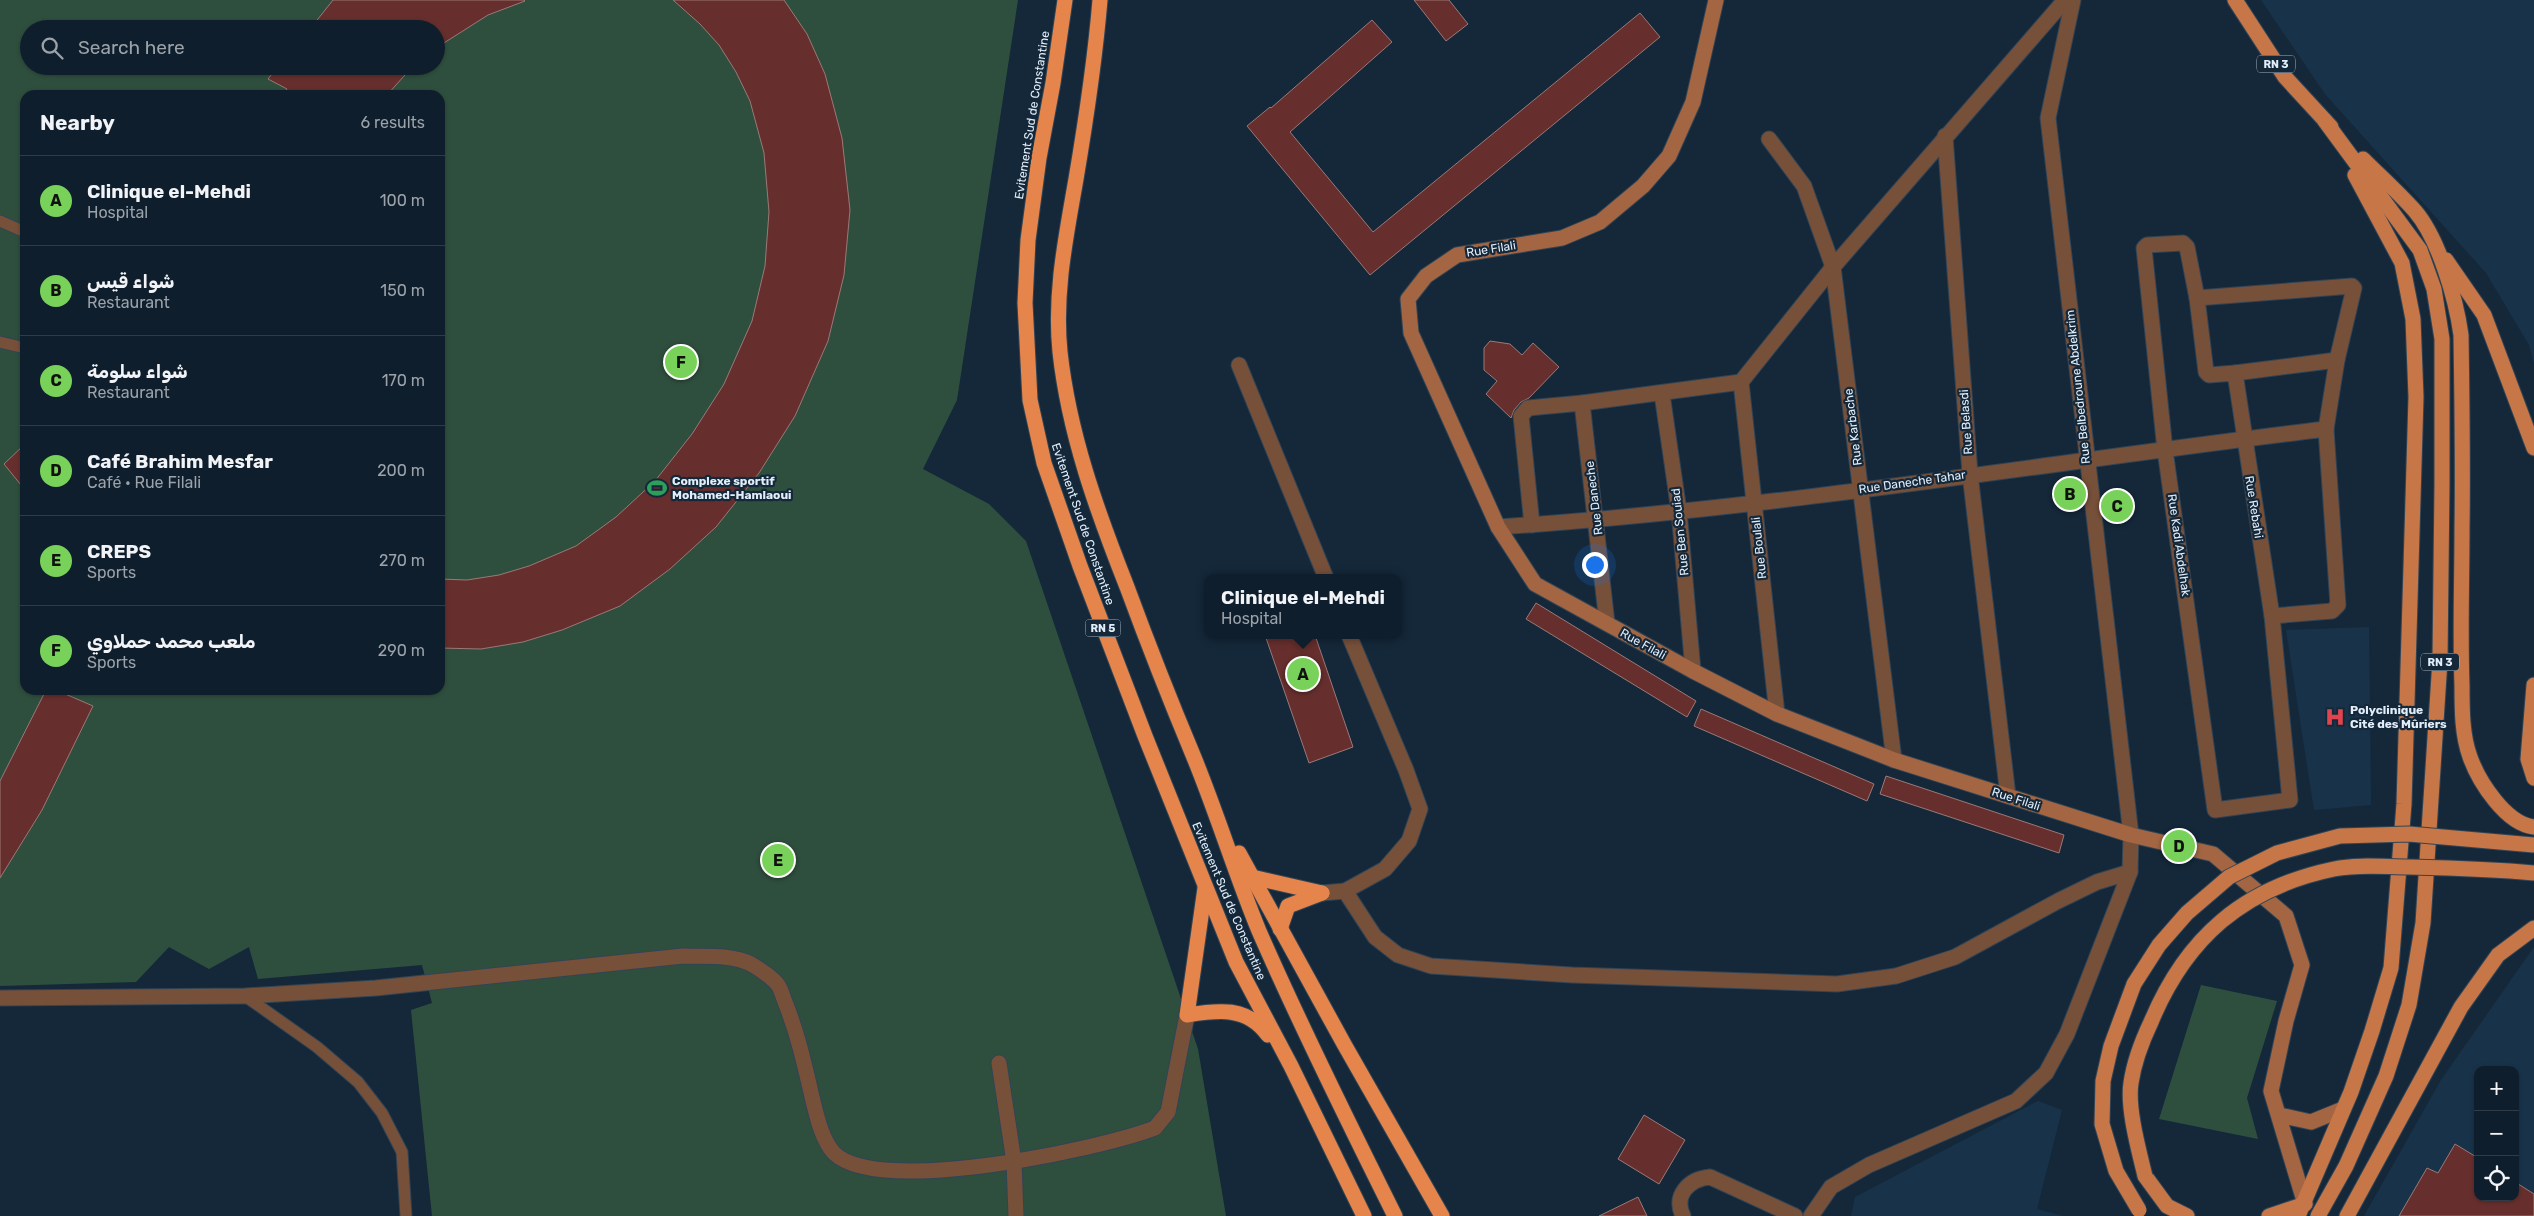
<!DOCTYPE html>
<meta charset="utf-8">
<style>
:root{--surface:#0f1e2c;--page:#1d2b38;--text:#f1f3f6;--muted:#9ba2a9;--line:#2f3c48;--accent:#78d158}
body{margin:0;font-family:Rubik,Vazirmatn,sans-serif;background:var(--page);color:var(--text)}
.controls{position:absolute;right:15px;bottom:15px;display:grid;overflow:hidden;border-radius:10px;box-shadow:0 1px 4px #0004}
.controls button{width:45px;height:45px;display:grid;place-items:center;padding:0;border:0;border-bottom:1px solid var(--line);background:var(--surface);color:var(--text);font:25px sans-serif}
.you{position:absolute;left:1594px;top:564px;width:18px;height:18px;margin:-12px;border:4px solid #fff;border-radius:50%;background:#1a73e8;box-shadow:0 0 0 8px #1a73e833}
.badge{display:grid;place-items:center;width:32px;height:32px;border-radius:50%;background:var(--accent);color:#111;font-size:16px;font-weight:700}
.pin{position:absolute;translate:-50% -50%;border:2px solid #fff;box-shadow:0 1px 5px #0006}
.popup{position:absolute;left:1204px;top:574px;width:198px;height:65px;box-sizing:border-box;display:grid;place-content:center;border-radius:10px;background:var(--surface);filter:drop-shadow(0 1px 4px #0005);font-size:16px;white-space:nowrap;color:var(--muted)}
.popup b{font-size:19px;color:var(--text)}
.popup::after{content:'';position:absolute;left:50%;top:100%;margin-left:-10px;border:10px solid transparent;border-top-color:var(--surface)}
.list{margin:0;padding:0;list-style:none}
h2{display:flex;justify-content:space-between;align-items:center;height:65px;margin:0;padding:0 20px;font-size:21px}
h2 small{font-size:16px;font-weight:400;color:var(--muted)}
.list li{display:grid;grid-template-columns:32px 1fr auto;gap:15px;align-items:center;box-sizing:border-box;height:90px;padding:0 20px;border-top:1px solid var(--line)}
.list b{display:block;font-size:19px;white-space:nowrap}
.list p{margin:0;font-size:16px;white-space:nowrap;color:var(--muted)}
.list em{font-size:16px;font-style:normal;color:var(--muted)}
.icon{flex:none;width:28px;height:28px;fill:none;stroke:currentColor;stroke-width:2;stroke-linecap:round;stroke-linejoin:round}
.map{position:relative;flex:none;width:2534px;height:1216px;overflow:hidden}
.search{position:absolute;background:var(--surface);box-shadow:0 1px 4px #0004;left:20px;top:20px;width:425px;height:55px;display:flex;align-items:center;gap:12px;box-sizing:border-box;padding:0 18px;border-radius:28px;color:var(--muted);font-size:19px}
.panel{position:absolute;background:var(--surface);box-shadow:0 1px 4px #0004;left:20px;top:90px;width:425px;height:605px;border-radius:15px}
.map>svg:first-child{display:block}
.built{fill:#183349;fill-rule:evenodd}
.green{fill:#2f4f3e;fill-rule:evenodd}
.building{fill:#662f2d;stroke:#9a7977}
.lines{fill:none;stroke-linecap:round;stroke-linejoin:round}
.lane-casing{stroke:#314455;stroke-width:13}
.street-casing{stroke:#314455;stroke-width:17}
.secondary-casing{stroke:#314455;stroke-width:17}
.primary-casing{stroke:#314455;stroke-width:17}
.highway-casing{stroke:#314455;stroke-width:17}
.lane{stroke:#77503a;stroke-width:11}
.street{stroke:#77503a;stroke-width:15}
.secondary{stroke:#a46642;stroke-width:15}
.primary{stroke:#c67647;stroke-width:15}
.highway{stroke:#e6854b;stroke-width:15}
.primary-bridge-casing{stroke:#314455;stroke-width:17;stroke-linecap:butt}
.primary-bridge{stroke:#c67647;stroke-width:15}
.labels{text-anchor:middle;dominant-baseline:central;stroke-width:4.5;stroke-linejoin:round;paint-order:stroke}
.shield{fill:#14283a;stroke:#a4b3c1;stroke-width:1}
.shield-label{font-size:11px;font-weight:bold;fill:#e2effb}
.street-label{font-size:12px;fill:#e2effb;stroke:#14283a}
.poi-label{font-size:12px;font-weight:bold;fill:#e2effb;stroke:#14283a;text-anchor:start}
</style>
<div class="map">
<svg width="2534" height="1216" viewBox="0 0 2534 1216">
<rect width="100%" height="100%" fill="#14283a"/>
<g class="built">
<polygon points="2261,0 2534,0 2534,364 2529,345 2486,273 2325,94"/>
<polygon points="2369,627 2371,805 2314,810 2286,630"/>
<path d="M2534 947V1216H2364L2441 1080ZM2478 1070H2515V1197H2478Z"/>
<polygon points="2038,1101 2062,1110 2037,1209 2063,1216 1851,1216 1855,1197"/>
</g>
<g class="green">
<path d="M0 0H1018L957 400 923 469 989 504 1026 541 1198 1049 1226 1216H432L411 1010 432 1003 422 965 258 979 249 947 209 969 169 947 136 982 0 986ZM29 29H436V66H29ZM25 95H440V690H25Z"/>
<polygon points="2201,985 2277,1001 2247,1098 2258,1139 2159,1119"/>
</g>
<g class="building">
<polygon points="333,0 524,0 525,1 488,15 436,48 436,29 310,29"/>
<polygon points="673,0 784,0 807,34 825,74 842,138 850,210 844,275 828,341 795,416 759,473 716,527 670,569 620,606 562,630 523,642 481,649 440,648 440,579 467,580 499,575 529,566 576,546 616,517 655,481 692,434 724,384 752,321 765,266 769,212 764,153 750,101 736,72 719,45 700,24"/>
<polygon points="1414,0 1449,0 1468,24 1446,41"/>
<polygon points="1640,13 1660,37 1370,275 1247,126 1270,107 1271,108 1372,20 1392,42 1290,132 1373,232"/>
<polygon points="278,66 413,66 387,95 282,95 287,89 268,79"/>
<polygon points="1490,341 1510,344 1522,355 1533,343 1559,367 1529,398 1521,402 1514,410 1511,418 1486,394 1497,381 1484,370 1484,348"/>
<polygon points="25,444 25,490 4,464"/>
<polygon points="1536,603 1696,701 1687,717 1526,619"/>
<polygon points="1265,635 1315,635 1353,747 1309,763"/>
<polygon points="46,690 56,690 93,706 42,810 0,878 0,781"/>
<polygon points="1701,709 1874,784 1867,801 1694,726"/>
<polygon points="1886,776 2064,835 2059,853 1880,794"/>
<polygon points="1644,1115 1685,1140 1659,1184 1618,1159"/>
<polygon points="2455,1144 2478,1158 2478,1197 2515,1197 2515,1182 2534,1194 2534,1216 2399,1216 2427,1168 2438,1173"/>
<polygon points="1638,1197 1647,1216 1599,1216"/>
</g>
<g class="lines">
<defs>
<g id="lane">
<polyline points="0,221 25,232"/>
<polyline points="0,342 25,348"/>
<polyline points="245,996 317,1047 358,1082 382,1113 402,1152 406,1216"/>
</g>
<g id="street">
<polyline points="1945,136 1970,474 2008,796"/>
<polyline points="1769,139 1804,186 1833,267 1894,760"/>
<polygon points="2183,243 2187,247 2197,298 2206,372 2209,375 2235,373 2272,616 2290,800 2215,810 2165,450 2144,248 2147,245"/>
<polyline points="2197,298 2352,286 2354,288 2337,360 2326,429 2338,605 2332,611 2272,616"/>
<polyline points="1239,365 1326,578"/>
<polyline points="2235,373 2337,360"/>
<polyline points="1741,382 1777,714"/>
<polyline points="1662,394 1679,511 1693,671"/>
<polyline points="1582,403 1607,623"/>
<polyline points="1532,525 1521,416 1528,408 1582,403 1741,382 1833,267 2065,0"/>
<path d="M1498 527C1775 509 2050 462 2326 429"/>
<polyline points="1345,891 1375,937 1398,955 1431,966 1572,975 1837,984 1896,976 1955,957 2058,901 2097,882 2130,872"/>
<polyline points="1322,893 1345,891 1385,869 1409,841 1420,809 1406,770 1349,635"/>
<path d="M0 998 245 996 376 988 683 956C704 957 731 954 751 964 758 968 773 978 778 985 781 989 783 997 785 1002 798 1034 805 1067 813 1101 817 1117 822 1140 834 1153 878 1197 1100 1149 1155 1128L1168 1112 1187 1015"/>
<polyline points="999,1063 1014,1162 1016,1216"/>
<path d="M1683 1216C1673 1195 1689 1179 1710 1177L1795 1216"/>
<polyline points="1811,1216 1831,1187 1869,1165 2016,1101 2046,1073 2067,1034 2130,872 2131,835 2048,118 2073,0"/>
</g>
<g id="secondary">
<polyline points="1716,0 1693,102 1669,156 1643,186 1600,222 1562,238 1457,255 1426,276 1408,299 1411,333 1498,527 1535,584 1693,671 1777,714 1894,760 2131,835 2213,854 2286,916 2302,965 2286,1021 2271,1091 2305,1204"/>
<polyline points="2279,1115 2311,1122 2343,1109"/>
</g>
<g id="primary">
<polyline points="2235,0 2285,77 2331,127"/>
<path d="M2363 159C2380 176 2399 193 2415 211 2439 239 2456 299 2461 335 2462 399 2463 464 2462 528 2462 581 2460 633 2462 686 2462 710 2462 735 2470 757 2479 782 2506 824 2534 827"/>
<polyline points="2446,260 2484,315 2534,448"/>
<polyline points="2534,685 2528,759 2534,778"/>
<polyline points="2145,1176 2167,1206 2187,1216"/>
<polyline points="2269,1216 2305,1204"/>
<polyline points="2298,1216 2351,1092 2372,1031 2391,968 2404,804 2416,397 2413,319 2402,263 2355,175"/>
<polyline points="2318,1216 2346,1166 2386,1076 2409,1005 2423,923 2440,660 2442,484 2442,339 2434,289 2420,250 2325,121"/>
<polyline points="2347,1216 2461,1007 2498,955 2534,928"/>
</g>
<g id="highway">
<polyline points="1065,0 1053,83 1039,158 1028,240 1025,303 1030,400 1044,463 1080,566 1145,736 1236,962 1291,1066 1364,1216"/>
<path d="M1100 0C1095 60 1086 120 1076 179 1066 237 1054 293 1060 352 1069 434 1097 511 1127 587 1148 644 1170 700 1193 755 1217 813 1235 873 1259 931 1301 1027 1348 1122 1395 1216"/>
<polyline points="1239,853 1344,1044 1442,1216"/>
<polyline points="1252,877 1322,893"/>
<path d="M1205 888 1187 1015C1218 1010 1247 1006 1268 1035"/>
<polyline points="1280,929 1288,906 1322,893"/>
</g>
</defs>
<use href="#lane" class="lane-casing"/>
<use href="#street" class="street-casing"/>
<use href="#secondary" class="secondary-casing"/>
<use href="#primary" class="primary-casing"/>
<use href="#highway" class="highway-casing"/>
<use href="#lane" class="lane"/>
<use href="#street" class="street"/>
<use href="#secondary" class="secondary"/>
<use href="#primary" class="primary"/>
<use href="#highway" class="highway"/>
<defs>
<g id="primary-bridge">
<path d="M2145 1176C2139 1151 2127 1108 2131 1083 2134 1062 2142 1041 2151 1022 2186 938 2243 888 2334 869 2358 864 2385 867 2409 867 2451 868 2492 869 2534 873"/>
<polyline points="2139,1210 2116,1171 2102,1124 2103,1081 2111,1046 2134,984 2159,945 2187,913 2229,877 2277,853 2340,836 2409,834 2534,845"/>
</g>
</defs>
<use href="#primary-bridge" class="primary-bridge-casing"/>
<use href="#primary-bridge" class="primary-bridge"/>
</g>
<defs>
<symbol id="stadium-bare" viewBox="-9 -9 18 18"><path d="M0-5a6.5 5 0 1 0 0 10a6.5 5 0 1 0 0-10ZM-3.5-1.8h7v3.6h-7Z" fill="#2e9e5b" stroke="#14283a" stroke-width="2.5" paint-order="stroke"/></symbol>
<symbol id="hospital-bare" viewBox="-9 -9 18 18"><path d="M-5-5h3v3.5h4V-5h3V5h-3V1.5h-4V5h-3Z" fill="#e0444e" stroke="#14283a" stroke-width="2.5" paint-order="stroke"/></symbol>
</defs>
<g fill-rule="evenodd">
<use href="#stadium-bare" x="643" y="474" width="28" height="28"/>
<use href="#hospital-bare" x="2321" y="703" width="28" height="28"/>
</g>
<g class="labels">
<g class="shield">
<rect x="2257" y="55.5" width="38" height="17" rx="4"/>
<rect x="1085.5" y="619.5" width="35" height="17" rx="4"/>
<rect x="2421" y="653.5" width="38" height="17" rx="4"/>
</g>
<g class="shield-label">
<text x="2276" y="64">RN 3</text>
<text x="1103" y="628">RN 5</text>
<text x="2440" y="662">RN 3</text>
</g>
<g class="street-label">
<text transform="translate(1032 115) rotate(-81)">Evitement Sud de Constantine</text>
<text transform="translate(1491 249) rotate(-9)">Rue Filali</text>
<text transform="translate(2078 387) rotate(-96)">Rue Belbedroune Abdelkrim</text>
<text transform="translate(1966 422) rotate(-94)">Rue Belasdi</text>
<text transform="translate(1853 427) rotate(-97)">Rue Karbache</text>
<text transform="translate(1912 482) rotate(-8)">Rue Daneche Tahar</text>
<text transform="translate(1594 498) rotate(-97)">Rue Daneche</text>
<text transform="translate(2254 507) rotate(81)">Rue Rebahi</text>
<text transform="translate(1083 524) rotate(71)">Evitement Sud de Constantine</text>
<text transform="translate(1680 532) rotate(-96)">Rue Ben Souiad</text>
<text transform="translate(2179 545) rotate(82)">Rue Kadi Abdelhak</text>
<text transform="translate(1759 548) rotate(-96)">Rue Boulali</text>
<text transform="translate(1643 644) rotate(29)">Rue Filali</text>
<text transform="translate(2016 799) rotate(18)">Rue Filali</text>
<text transform="translate(1229 901) rotate(67)">Evitement Sud de Constantine</text>
</g>
<g class="poi-label">
<text x="672" y="481">Complexe sportif<tspan x="672" dy="14">Mohamed-Hamlaoui</tspan></text>
<text x="2350" y="710">Polyclinique<tspan x="2350" dy="14">Cité des Mûriers</tspan></text>
</g>
</g>
</svg>
<div class="controls">
<button>+</button>
<button>−</button>
<button><svg class="icon" aria-label="locate" viewBox="0 0 24 24"><circle cx="12" cy="12" r="6"/><path d="M12 2v4M12 18v4M2 12h4M18 12h4"/></svg></button>
</div>
<div class="you"></div>
<div class="pin badge" style="left:1303px;top:674px">A</div>
<div class="popup"><b>Clinique el-Mehdi</b>Hospital</div>
<div class="pin badge" style="left:2070px;top:494px">B</div>
<div class="pin badge" style="left:2117px;top:506px">C</div>
<div class="pin badge" style="left:2179px;top:846px">D</div>
<div class="pin badge" style="left:778px;top:860px">E</div>
<div class="pin badge" style="left:681px;top:362px">F</div>
<div class="search"><svg class="icon" aria-label="search" viewBox="0 0 24 24"><circle cx="10" cy="10" r="6"/><path d="M15 15l6 6"/></svg>Search here</div>
<section class="panel">
<h2>Nearby<small>6 results</small></h2>
<ul class="list">
<li><span class="badge">A</span><div><b>Clinique el-Mehdi</b><p>Hospital</p></div><em>100 m</em></li>
<li><span class="badge">B</span><div><b>شواء قيس</b><p>Restaurant</p></div><em>150 m</em></li>
<li><span class="badge">C</span><div><b>شواء سلومة</b><p>Restaurant</p></div><em>170 m</em></li>
<li><span class="badge">D</span><div><b>Café Brahim Mesfar</b><p>Café · Rue Filali</p></div><em>200 m</em></li>
<li><span class="badge">E</span><div><b>CREPS</b><p>Sports</p></div><em>270 m</em></li>
<li><span class="badge">F</span><div><b>ملعب محمد حملاوي</b><p>Sports</p></div><em>290 m</em></li>
</ul>
</section>
</div>
